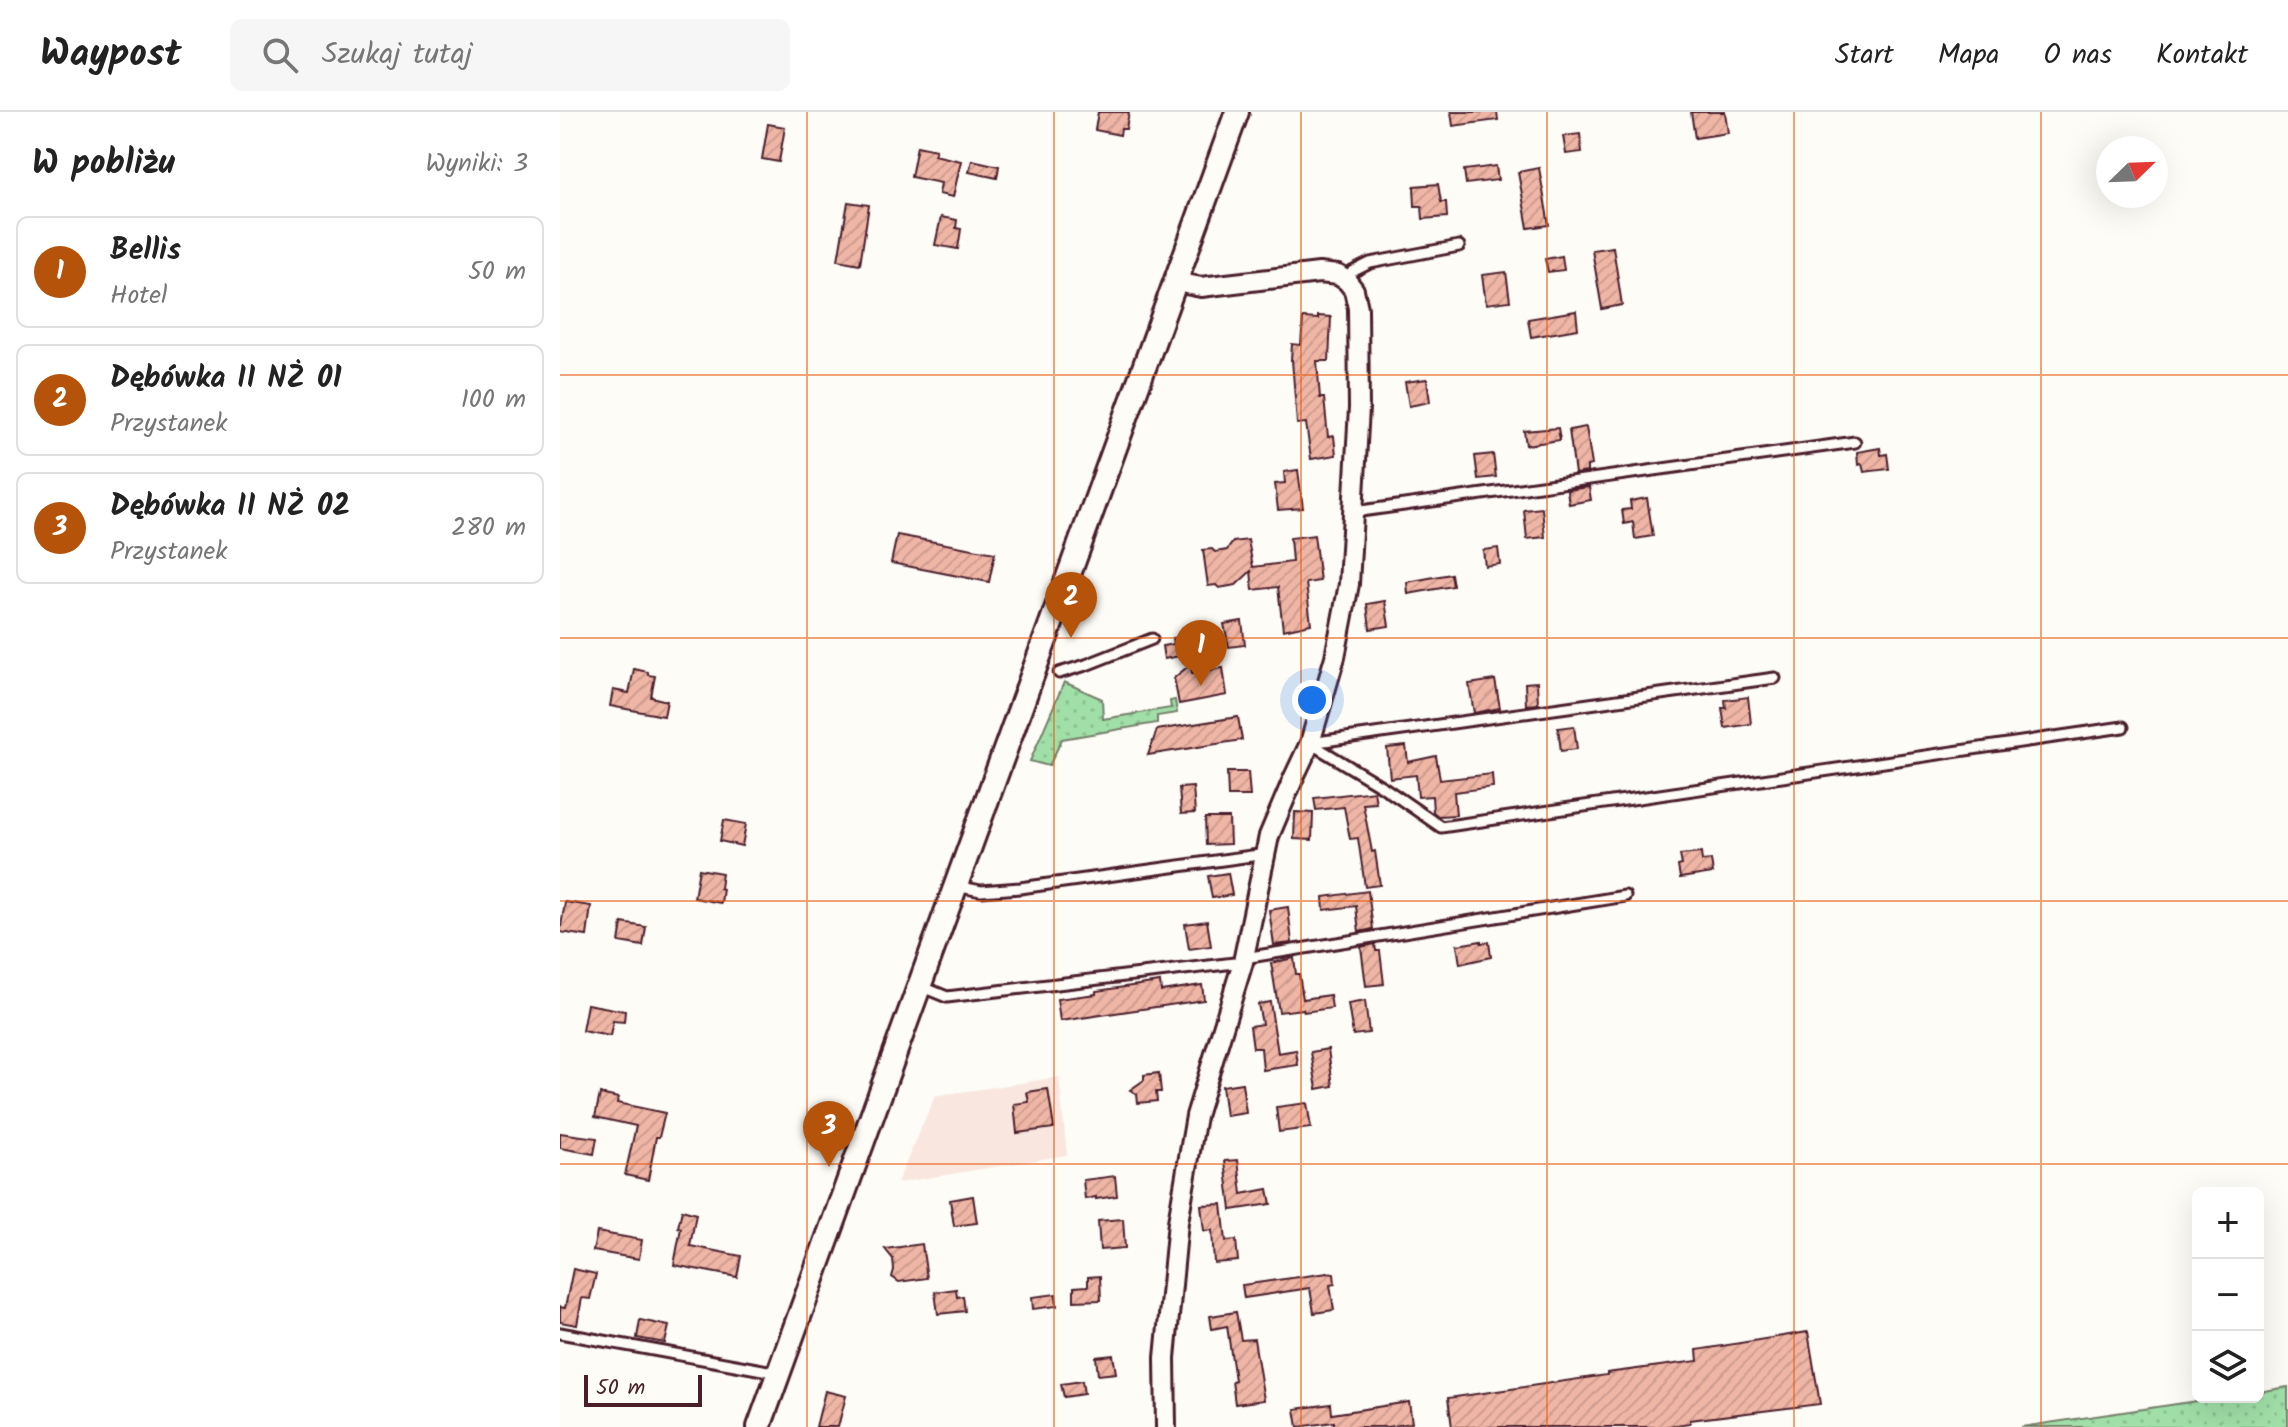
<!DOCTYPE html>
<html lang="pl">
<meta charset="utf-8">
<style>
:root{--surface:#fff;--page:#f6f6f6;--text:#222;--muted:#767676;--line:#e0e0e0;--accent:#b45309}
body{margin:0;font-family:Kalam,sans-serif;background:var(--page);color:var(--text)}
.controls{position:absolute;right:24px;bottom:24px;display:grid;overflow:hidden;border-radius:12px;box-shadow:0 8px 32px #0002}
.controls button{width:72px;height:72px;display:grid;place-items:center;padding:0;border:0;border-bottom:2px solid var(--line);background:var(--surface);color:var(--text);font:40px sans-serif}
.compass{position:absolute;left:1536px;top:24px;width:72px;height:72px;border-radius:50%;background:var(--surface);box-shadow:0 8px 32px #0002;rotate:67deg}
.scale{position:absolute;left:24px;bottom:20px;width:118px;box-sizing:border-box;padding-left:8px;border:4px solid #4a1f2b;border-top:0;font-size:22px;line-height:28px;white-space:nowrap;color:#4a1f2b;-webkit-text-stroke:6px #fdfcf7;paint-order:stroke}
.you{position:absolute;left:752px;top:588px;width:28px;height:28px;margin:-20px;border:6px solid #fff;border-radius:50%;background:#1a73e8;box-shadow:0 0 0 12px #1a73e833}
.badge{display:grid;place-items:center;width:52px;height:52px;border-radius:50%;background:var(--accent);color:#fff;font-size:26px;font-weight:700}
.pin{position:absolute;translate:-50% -66px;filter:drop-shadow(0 2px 4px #0008)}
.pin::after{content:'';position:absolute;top:42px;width:28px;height:24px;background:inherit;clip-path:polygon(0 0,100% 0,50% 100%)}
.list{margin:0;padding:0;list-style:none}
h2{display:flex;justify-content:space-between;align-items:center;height:104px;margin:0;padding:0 32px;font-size:34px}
h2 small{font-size:26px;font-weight:400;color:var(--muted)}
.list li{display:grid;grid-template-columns:52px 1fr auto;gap:24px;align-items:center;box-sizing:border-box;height:112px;margin:0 16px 16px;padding:0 16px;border:2px solid var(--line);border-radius:12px}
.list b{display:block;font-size:30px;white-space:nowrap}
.list p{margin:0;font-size:26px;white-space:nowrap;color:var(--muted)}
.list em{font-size:26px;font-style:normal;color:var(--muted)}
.icon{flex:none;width:44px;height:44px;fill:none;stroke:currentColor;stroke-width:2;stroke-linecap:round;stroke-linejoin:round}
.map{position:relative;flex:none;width:1728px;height:1315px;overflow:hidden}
header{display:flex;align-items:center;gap:48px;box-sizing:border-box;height:112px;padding:0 40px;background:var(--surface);border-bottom:2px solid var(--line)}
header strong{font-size:38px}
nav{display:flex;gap:44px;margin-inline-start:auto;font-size:28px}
.search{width:560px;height:72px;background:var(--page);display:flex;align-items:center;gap:20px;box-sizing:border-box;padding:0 28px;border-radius:12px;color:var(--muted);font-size:30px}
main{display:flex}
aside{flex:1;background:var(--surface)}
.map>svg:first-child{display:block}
.built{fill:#f9e7df}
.grass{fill:url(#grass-dots);stroke:#75806a;stroke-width:2}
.building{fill:url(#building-hatch);stroke:#4a1f2b;stroke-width:2}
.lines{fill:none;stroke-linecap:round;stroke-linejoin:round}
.service-casing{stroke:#4a1f2b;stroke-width:15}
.minor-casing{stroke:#4a1f2b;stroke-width:24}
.tertiary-casing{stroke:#4a1f2b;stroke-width:28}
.service{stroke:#fdfcf7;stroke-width:9}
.minor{stroke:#fdfcf7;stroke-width:18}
.tertiary{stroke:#fdfcf7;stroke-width:22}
.grid{fill:none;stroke:#e8590c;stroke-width:2;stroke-opacity:0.55}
</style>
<header>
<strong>Waypost</strong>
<div class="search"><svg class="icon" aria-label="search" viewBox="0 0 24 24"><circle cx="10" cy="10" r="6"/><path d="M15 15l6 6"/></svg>Szukaj tutaj</div>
<nav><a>Start</a><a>Mapa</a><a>O nas</a><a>Kontakt</a></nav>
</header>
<main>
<aside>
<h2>W pobliżu<small>Wyniki: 3</small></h2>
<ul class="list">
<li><span class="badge">1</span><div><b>Bellis</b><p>Hotel</p></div><em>50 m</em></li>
<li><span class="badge">2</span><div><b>Dębówka II NŻ 01</b><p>Przystanek</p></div><em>100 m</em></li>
<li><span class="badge">3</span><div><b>Dębówka II NŻ 02</b><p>Przystanek</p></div><em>280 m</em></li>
</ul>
</aside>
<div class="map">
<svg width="1728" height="1315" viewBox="0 0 1728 1315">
<defs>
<pattern id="grass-dots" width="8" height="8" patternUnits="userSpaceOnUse" patternTransform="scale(2)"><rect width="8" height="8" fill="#a0e0a8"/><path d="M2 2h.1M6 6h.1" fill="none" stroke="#8bc091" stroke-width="1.8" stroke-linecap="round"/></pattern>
<pattern id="building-hatch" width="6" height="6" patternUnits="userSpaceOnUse" patternTransform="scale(2)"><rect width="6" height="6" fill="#efb6a6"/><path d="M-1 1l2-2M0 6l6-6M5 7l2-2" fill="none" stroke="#ce9c8f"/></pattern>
</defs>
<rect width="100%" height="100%" fill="#fdfcf7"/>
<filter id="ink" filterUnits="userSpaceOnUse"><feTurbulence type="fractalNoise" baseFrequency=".0125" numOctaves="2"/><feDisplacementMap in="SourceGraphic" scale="16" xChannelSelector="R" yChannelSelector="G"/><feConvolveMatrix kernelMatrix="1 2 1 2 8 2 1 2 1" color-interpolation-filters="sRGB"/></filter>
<g filter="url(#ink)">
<polygon class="built" points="499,965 507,1043 337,1071 375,984"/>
<g class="grass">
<polygon points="504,570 542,587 543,607 611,596 610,589 615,588 617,601 597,604 597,611 502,627 489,654 470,649"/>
<polygon points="1728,1275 1728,1315 1461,1315 1664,1285 1698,1285 1698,1280"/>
</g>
<g class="building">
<polygon points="538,0 569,0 566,17 561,17 560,23 535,18"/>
<polygon points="891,0 937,0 938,8 893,14"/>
<polygon points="1131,0 1165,0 1168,21 1135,26"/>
<polygon points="208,12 225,15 219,50 202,47"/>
<polygon points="1020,22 1022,40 1006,42 1003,24"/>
<polygon points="357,34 376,38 374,43 401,49 393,85 379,82 381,71 351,65"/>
<polygon points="412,48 439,54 437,66 409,60"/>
<polygon points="936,54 938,68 906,72 904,58"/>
<polygon points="979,56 989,113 968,116 958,60"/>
<polygon points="878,72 881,90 886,90 887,105 863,107 862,94 855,94 854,74"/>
<polygon points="288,90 309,93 300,152 278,148"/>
<polygon points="381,105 397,108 396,116 401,117 398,137 375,133"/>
<polygon points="1053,135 1062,193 1042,197 1032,138"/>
<polygon points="1002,144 1004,158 988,160 985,147"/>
<polygon points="946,160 950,189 926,192 922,163"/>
<polygon points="1016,199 1018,217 971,225 968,207"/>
<polygon points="758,204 771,205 769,249 757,249 760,286 764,286 768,325 774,324 776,343 751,347 746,311 737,312 732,248 731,248 732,232 741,233 743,206 758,207"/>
<polygon points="867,267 870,290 849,294 845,270"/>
<polygon points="1026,315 1032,353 1027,354 1027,360 1015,362 1009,318"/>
<polygon points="998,316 1000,328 966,333 964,319"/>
<polygon points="1320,336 1321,343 1327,342 1329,357 1304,360 1302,352 1298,353 1297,340"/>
<polygon points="933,342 936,365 918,367 915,344"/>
<polygon points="738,358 743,396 718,398 715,372 725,371 724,360"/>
<polygon points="1029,375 1031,388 1009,392 1007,378"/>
<polygon points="1087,386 1093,424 1075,427 1073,410 1064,412 1062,398 1071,397 1070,389"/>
<polygon points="982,396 985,425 967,427 964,398"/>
<polygon points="337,423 435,441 429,470 331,451"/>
<polygon points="754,423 760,469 746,471 751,512 723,518 718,475 693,478 691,459 676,473 659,476 656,473 648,474 643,438 652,437 655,440 667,438 673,430 688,428 693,455 732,450 730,426"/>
<polygon points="938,436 940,452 925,454 923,438"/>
<polygon points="891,462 893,474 848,482 847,470"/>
<polygon points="825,489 829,514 810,517 807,492"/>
<polygon points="682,509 685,533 669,535 664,512"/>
<polygon points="627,524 630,542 604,547 602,534 614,532 613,526"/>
<polygon points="631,552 632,561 663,556 667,583 619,592 614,566"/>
<polygon points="74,557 88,560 88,563 95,564 91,585 107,589 104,604 50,594 53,578 69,581"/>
<polygon points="935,568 940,596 914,601 909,572"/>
<polygon points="977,570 978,592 966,593 965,571"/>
<polygon points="1188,585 1191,612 1165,616 1162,596 1166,596 1165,588"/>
<polygon points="678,605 682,628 588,643 597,618"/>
<polygon points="1014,614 1017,637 1001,639 998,616"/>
<polygon points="846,634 848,650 876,644 880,668 932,662 933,675 894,680 896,703 878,704 873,700 872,684 858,685 856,663 830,666 827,636"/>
<polygon points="667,660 688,660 690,684 668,684"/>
<polygon points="633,675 635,701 621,702 619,676"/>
<polygon points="814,679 816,691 803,692 812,740 815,739 820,773 805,775 798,726 790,727 784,695 756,698 754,686"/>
<polygon points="735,700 753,701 752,728 734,727"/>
<polygon points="645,706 669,706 670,732 646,733"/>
<polygon points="164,708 186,712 182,734 160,729"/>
<polygon points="1141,741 1142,749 1151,748 1153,761 1120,766 1118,754 1122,753 1120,743"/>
<polygon points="139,757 162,761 160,776 163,777 161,791 134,786"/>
<polygon points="668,761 672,783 652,786 648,764"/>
<polygon points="808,779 813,817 799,820 796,794 764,798 763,785"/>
<polygon points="5,790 31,794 27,824 0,820"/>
<polygon points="728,795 732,831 714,833 709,798"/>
<polygon points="647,809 651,834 629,837 625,812"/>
<polygon points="62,811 86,815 83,834 59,830"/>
<polygon points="921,829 921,831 929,830 931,845 900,852 897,833"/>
<polygon points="815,832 816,839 820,839 824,872 806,874 801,835"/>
<polygon points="734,846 736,862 739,862 743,887 770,883 772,896 744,900 743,897 719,900 711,851"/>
<polygon points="600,870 601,879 642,873 644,888 500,909 497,887 536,882 536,879"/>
<polygon points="805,889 809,921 793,923 788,892"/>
<polygon points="710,890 718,941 736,938 738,953 703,958 701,936 693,936 690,914 702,912 698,892"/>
<polygon points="27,892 65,899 64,910 53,909 50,924 22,919"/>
<polygon points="768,937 773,974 757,977 751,940"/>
<polygon points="599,961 601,980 596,980 597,989 578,991 577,982 570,978 584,968 584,963"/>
<polygon points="682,971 686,1001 666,1004 662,974"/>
<polygon points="488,977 494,1016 457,1021 454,992 469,990 467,980"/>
<polygon points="40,982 58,986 57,991 105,1001 99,1025 96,1025 88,1068 65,1063 76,1014 35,1005"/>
<polygon points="747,991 751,1016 719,1020 716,995"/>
<polygon points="0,1021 37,1026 34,1042 0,1036"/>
<polygon points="678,1048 682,1082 708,1077 711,1092 671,1098 665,1049"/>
<polygon points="555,1064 557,1084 536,1087 536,1085 525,1087 523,1068"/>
<polygon points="413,1084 417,1111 394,1114 390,1088"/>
<polygon points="662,1092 666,1129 676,1128 678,1149 654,1151 652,1118 644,1119 641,1093"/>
<polygon points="122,1098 136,1102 130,1134 181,1144 177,1165 114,1153 121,1116 118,1115"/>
<polygon points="563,1107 565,1136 540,1138 538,1109"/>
<polygon points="37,1120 82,1128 79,1147 33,1139"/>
<polygon points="362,1132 367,1166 339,1170 332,1165 334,1158 333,1147 325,1137"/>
<polygon points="13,1157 36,1162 30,1187 22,1186 17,1213 0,1210 0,1195 5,1196"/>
<polygon points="768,1161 774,1162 775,1172 770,1173 774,1198 754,1201 750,1176 684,1186 682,1173"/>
<polygon points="540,1164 541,1188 514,1189 514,1175 528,1174 528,1165"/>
<polygon points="396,1177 397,1185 403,1184 405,1199 378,1202 375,1180"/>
<polygon points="496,1182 497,1194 473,1197 472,1185"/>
<polygon points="676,1200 681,1228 694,1227 704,1288 675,1292 672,1269 675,1268 667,1214 652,1217 650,1204"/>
<polygon points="80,1208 109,1214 105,1231 77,1226"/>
<polygon points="1248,1220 1260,1292 1130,1308 1130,1311 1102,1315 892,1315 888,1286 1047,1263 1047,1261 1138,1249 1137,1238"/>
<polygon points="553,1243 556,1261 538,1263 536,1245"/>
<polygon points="522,1269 524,1282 504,1285 501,1272"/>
<polygon points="265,1279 286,1284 278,1315 256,1315"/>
<polygon points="849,1290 852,1311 827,1315 774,1315 774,1310 738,1315 735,1297 771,1292 772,1302"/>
</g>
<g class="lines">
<defs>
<g id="service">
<polyline points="787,169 792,160 810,151 899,134"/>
<polyline points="794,400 1295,330"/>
<polyline points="499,561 526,553 592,527"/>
<polyline points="750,631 823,675 881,715 1563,615"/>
<polyline points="750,631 1215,566"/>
<polyline points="396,774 421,779 460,776 706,742"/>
<polyline points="684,846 1065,784"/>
<polyline points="360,874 387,885 683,850"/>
<polyline points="0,1221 219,1261"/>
</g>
<polyline id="minor" points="606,1315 605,1246 618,1110 636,1004 683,850 709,724 734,665 750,631 775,545 789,472 799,296 798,196 794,178 787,169 778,163 759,161 641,175 616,170"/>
<polyline id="tertiary" points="199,1315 677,0"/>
</defs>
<use href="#service" class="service-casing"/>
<use href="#minor" class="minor-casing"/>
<use href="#tertiary" class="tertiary-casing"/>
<use href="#service" class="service"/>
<use href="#minor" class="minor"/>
<use href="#tertiary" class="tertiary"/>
</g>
</g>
<path class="grid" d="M247 0V1315M494 0V1315M741 0V1315M987 0V1315M1234 0V1315M1481 0V1315M0 263H1728M0 526H1728M0 789H1728M0 1052H1728"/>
</svg>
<div class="controls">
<button>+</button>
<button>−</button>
<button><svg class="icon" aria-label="layers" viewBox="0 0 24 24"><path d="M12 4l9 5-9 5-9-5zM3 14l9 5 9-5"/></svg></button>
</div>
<svg class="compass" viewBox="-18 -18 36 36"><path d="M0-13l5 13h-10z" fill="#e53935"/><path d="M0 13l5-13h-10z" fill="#767676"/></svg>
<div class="scale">50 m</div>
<div class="you"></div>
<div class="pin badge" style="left:641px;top:574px">1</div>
<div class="pin badge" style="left:511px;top:526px">2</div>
<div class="pin badge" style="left:269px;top:1055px">3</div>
</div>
</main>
